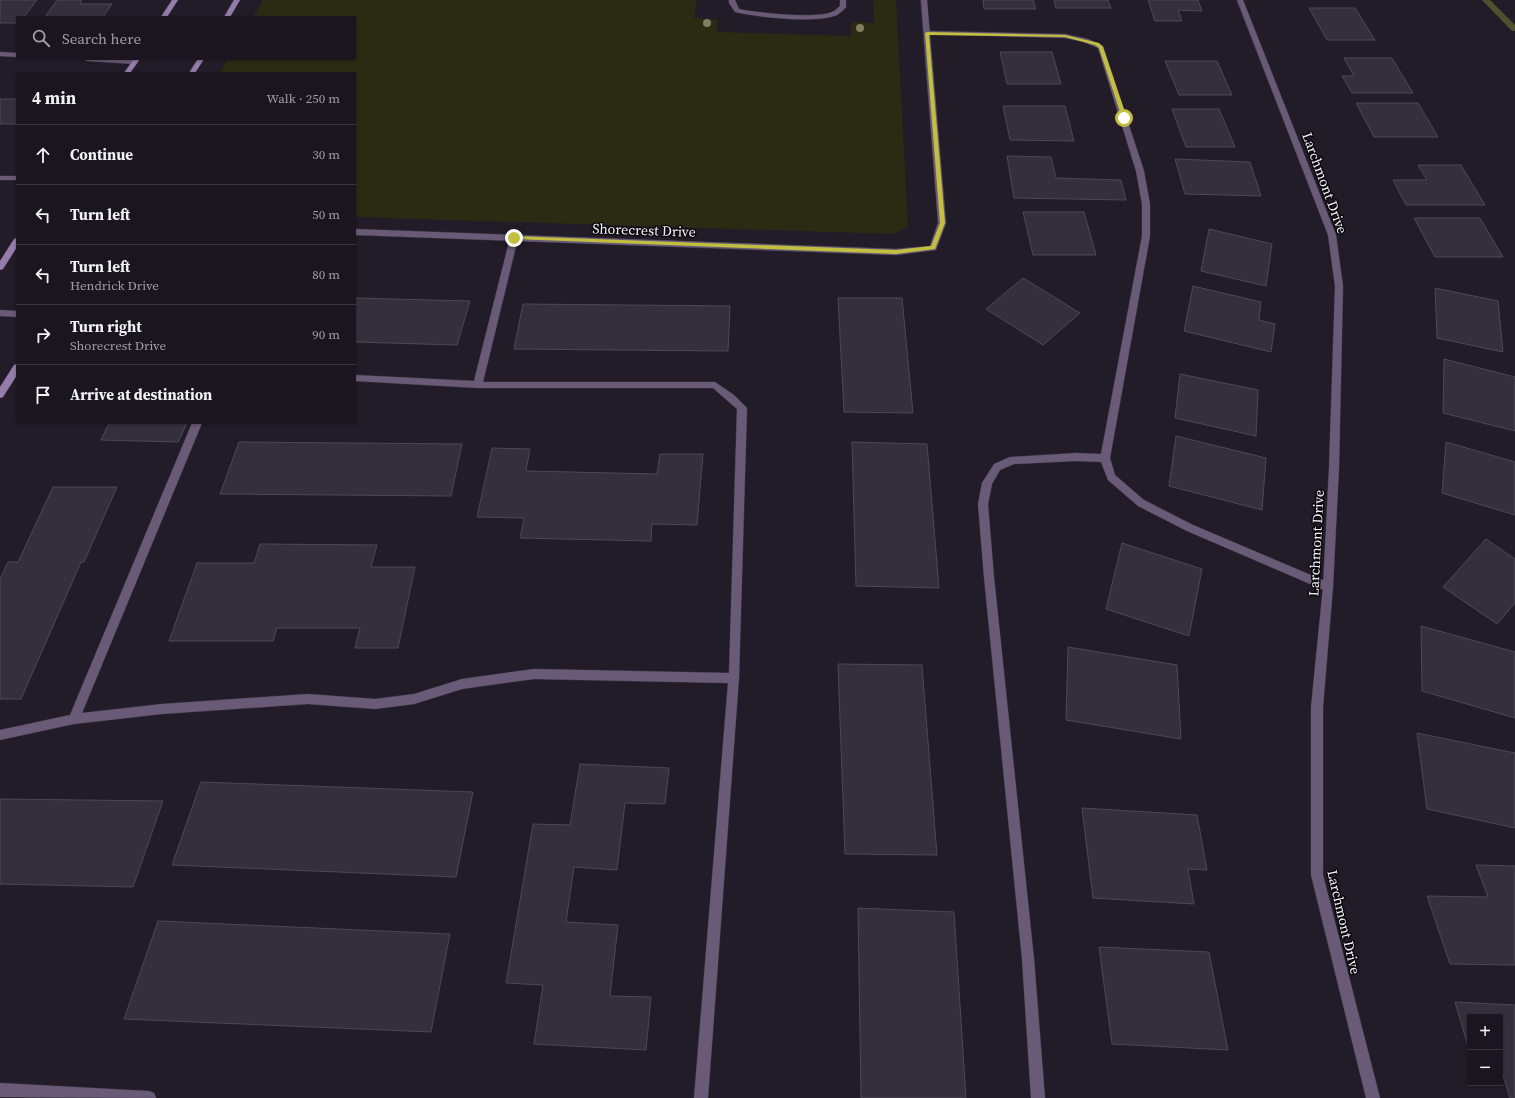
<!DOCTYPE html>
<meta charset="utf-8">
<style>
:root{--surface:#1a151e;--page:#27222b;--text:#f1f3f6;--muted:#9f9fa4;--line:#38343c}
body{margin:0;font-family:"Source Serif 4",serif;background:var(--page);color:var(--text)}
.controls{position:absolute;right:12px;bottom:12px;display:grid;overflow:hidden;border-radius:0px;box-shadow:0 1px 3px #0004}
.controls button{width:36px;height:36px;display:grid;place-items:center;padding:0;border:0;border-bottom:1px solid var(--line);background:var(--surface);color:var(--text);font:20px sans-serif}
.stop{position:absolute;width:12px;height:12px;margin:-9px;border:3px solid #c1be40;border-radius:50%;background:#fff}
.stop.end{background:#c1be40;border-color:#fff;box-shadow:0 1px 4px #0008}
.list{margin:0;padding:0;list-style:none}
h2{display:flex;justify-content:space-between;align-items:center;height:52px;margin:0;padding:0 16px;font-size:17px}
h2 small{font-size:13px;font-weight:400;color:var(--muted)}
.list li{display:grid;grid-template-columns:26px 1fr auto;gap:12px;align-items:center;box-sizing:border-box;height:60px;padding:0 16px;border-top:1px solid var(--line)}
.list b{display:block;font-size:15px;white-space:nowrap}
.list p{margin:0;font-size:13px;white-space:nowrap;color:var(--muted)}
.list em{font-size:13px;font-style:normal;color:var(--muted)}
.icon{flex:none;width:22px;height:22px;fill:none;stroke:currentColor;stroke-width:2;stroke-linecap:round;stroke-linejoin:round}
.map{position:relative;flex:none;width:1515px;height:1098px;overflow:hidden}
.search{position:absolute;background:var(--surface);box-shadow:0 1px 3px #0004;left:16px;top:16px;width:340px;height:44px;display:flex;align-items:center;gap:10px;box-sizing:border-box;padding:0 14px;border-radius:0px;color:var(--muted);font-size:15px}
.panel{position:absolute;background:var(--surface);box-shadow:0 1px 3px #0004;left:16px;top:72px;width:340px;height:352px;border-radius:0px}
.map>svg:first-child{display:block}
.green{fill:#2b2a13}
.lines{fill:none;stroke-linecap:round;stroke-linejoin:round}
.stream{fill:#505031;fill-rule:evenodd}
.building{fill:#352f3c;stroke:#4e4755}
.service-casing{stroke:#3b3641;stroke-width:1}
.minor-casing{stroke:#3b3641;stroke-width:1}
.secondary-casing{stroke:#3b3641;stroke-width:1}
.service{fill:#695b78;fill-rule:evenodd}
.minor{fill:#695b78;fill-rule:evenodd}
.secondary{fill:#947cab;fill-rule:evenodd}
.tree{fill:#817e63}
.route{fill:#c1be40}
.labels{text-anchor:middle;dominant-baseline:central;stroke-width:3;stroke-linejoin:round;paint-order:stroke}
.street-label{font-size:14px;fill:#f5f1f9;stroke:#0a080d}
</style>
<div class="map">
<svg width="1515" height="1098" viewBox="0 0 1515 1098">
<rect width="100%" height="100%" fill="#221c28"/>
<polygon class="green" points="263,0 697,0 694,18 718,20 716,32 851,36 851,24 854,22 874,23 873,0 896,0 908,227 893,234 355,217 355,73 220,73 228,59 355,59 355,17 253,17"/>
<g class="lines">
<polygon class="stream" points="1482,0 1490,0 1515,25 1515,31 1512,31"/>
</g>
<g class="building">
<polygon points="0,0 37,0 24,17 17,17 17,23 0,23"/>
<polygon points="57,0 82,0 80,4 112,4 103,17 45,17"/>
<polygon points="983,0 1033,0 1036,9 984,9"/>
<polygon points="1054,0 1108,0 1111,8 1056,8"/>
<polygon points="1148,0 1198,0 1202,11 1178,10 1182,21 1155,21"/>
<polygon points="1309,8 1355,8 1375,40 1327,40"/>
<polygon points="1000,52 1052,52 1061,84 1007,84"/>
<polygon points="1344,58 1392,58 1413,93 1352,93 1342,76 1354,76"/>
<polygon points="1165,61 1217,61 1232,95 1179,95"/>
<rect x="0" y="99" width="17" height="25"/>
<polygon points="1356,103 1418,103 1438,137 1374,137"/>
<polygon points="1003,106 1065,106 1074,141 1010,140"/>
<polygon points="1172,109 1219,109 1235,147 1186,147"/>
<polygon points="1007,156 1051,157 1056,178 1121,180 1126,200 1014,198"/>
<polygon points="1175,159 1250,162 1261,196 1185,194"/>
<polygon points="1418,165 1461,165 1485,205 1406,205 1393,180 1427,180"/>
<polygon points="1023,212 1084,212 1096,255 1033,255"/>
<polygon points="1414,218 1480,218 1503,257 1435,257"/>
<polygon points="1209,229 1272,244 1266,286 1201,271"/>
<polygon points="1023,278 1080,313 1043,345 986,309"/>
<polygon points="1193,286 1261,302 1259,320 1275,324 1271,352 1184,331"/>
<polygon points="1435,288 1498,301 1503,352 1437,338"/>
<polygon points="355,298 470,301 457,345 355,342"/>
<polygon points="838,298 902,298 913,413 844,412"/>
<polygon points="523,304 730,306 728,351 514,349"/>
<polygon points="1444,359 1515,377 1515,431 1443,413"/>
<polygon points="1180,374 1258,390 1256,436 1175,418"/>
<polygon points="109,423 187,423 178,442 101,440"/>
<polygon points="1176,436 1266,458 1262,510 1169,486"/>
<polygon points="239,442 462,444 451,496 220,494"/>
<polygon points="852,442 927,444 939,588 856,586"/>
<polygon points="1446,442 1515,462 1515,515 1442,493"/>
<polygon points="492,448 530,449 526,471 657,474 660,454 703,454 697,525 652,524 651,541 520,538 524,518 477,517"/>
<polygon points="53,487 117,487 84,562 81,562 21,699 0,699 0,579 8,562 18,562"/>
<polygon points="1486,539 1515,559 1515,603 1497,624 1443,587"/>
<polygon points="1122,543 1202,569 1189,636 1106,609"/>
<polygon points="260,544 377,545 371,567 415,567 398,648 355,648 360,628 277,628 273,641 169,641 197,563 254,563"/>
<polygon points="1421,626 1515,652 1515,718 1422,691"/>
<polygon points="1068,647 1177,665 1181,739 1066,720"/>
<polygon points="838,664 922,665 937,855 845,854"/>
<polygon points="1417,733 1515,753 1515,828 1427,809"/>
<polygon points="580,764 669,768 665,804 625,803 617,870 574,867 566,922 618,925 610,996 651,997 646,1050 534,1044 543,985 506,983 533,824 570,825"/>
<polygon points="201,782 473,792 456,877 172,865"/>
<polygon points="0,799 163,801 133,887 0,884"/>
<polygon points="1082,808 1197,815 1207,870 1188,869 1194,904 1093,898"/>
<polygon points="1476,865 1515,866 1515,965 1450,964 1427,896 1488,897"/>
<polygon points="858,908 954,912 966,1098 861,1098"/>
<polygon points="158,921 450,934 431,1032 124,1019"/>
<polygon points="1099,947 1209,952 1228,1050 1112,1044"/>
<polygon points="1455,1002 1515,1005 1515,1098 1510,1098 1500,1066 1500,1017 1470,1017 1470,1053"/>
</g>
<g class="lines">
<defs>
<g id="service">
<path d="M729 0H735L739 9C757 13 817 19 832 12 835 11 837 8 840 6V0H846V7C844 10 840 13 837 15 817 24 757 17 735 12L729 3Z"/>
<polygon points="927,31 1065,34 1088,39 1103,46 1144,171 1150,204 1150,236 1110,458 1115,475 1144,500 1193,525 1332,584 1333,587 1332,590 1328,591 1324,590 1187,531 1138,506 1108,480 1101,462 1076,461 1014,464 1000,470 992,484 988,504 994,577 1034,959 1045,1098 1031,1098 1022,959 984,577 978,504 982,483 994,464 1010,457 1076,453 1101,454 1142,236 1142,204 1136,171 1098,48 1084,42 1065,38 925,34 925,32"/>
<rect x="0" y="176" width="17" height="4"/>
<polygon points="514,235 518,238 483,382 715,382 734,395 747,408 739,678 708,1098 694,1098 728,683 534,679 462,689 414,704 375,709 308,704 162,714 74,724 0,740 0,730 70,715 192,423 202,423 82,713 162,704 308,694 375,699 414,694 462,679 534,669 729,673 737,409 713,388 478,388 355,381 355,375 474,381 510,238"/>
<polygon points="0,1083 149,1091 154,1093 156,1098 0,1097"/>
</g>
<g id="minor">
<polygon points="921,0 927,0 946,223 936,250 896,255 355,235 355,229 896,249 930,246 938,223"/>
<polygon points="1237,0 1243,0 1336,235 1343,286 1339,468 1333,587 1323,707 1323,875 1380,1098 1366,1098 1311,875 1311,707 1323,587 1329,468 1335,286 1328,235"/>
<polygon points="0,52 17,53 17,57 0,56"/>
<path d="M84 59C96 59 130 56 138 62L135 64 87 61Z"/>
<polygon points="0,310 17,311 17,317 0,316"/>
</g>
<g id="secondary">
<polygon points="172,0 178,0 167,17 161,17"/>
<polygon points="234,0 240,0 230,17 224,17"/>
<polygon points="134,59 140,59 130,73 124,73"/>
<polygon points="198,59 204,59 195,73 189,73"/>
<polygon points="17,238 17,247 3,269 0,270 0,261 14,239"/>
<polygon points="17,364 17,375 3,397 0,398 0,387 14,365"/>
</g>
</defs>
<use href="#service" class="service-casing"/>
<use href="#minor" class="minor-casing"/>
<use href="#secondary" class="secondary-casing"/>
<use href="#service" class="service"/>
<use href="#minor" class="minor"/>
<use href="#secondary" class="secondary"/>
</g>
<g class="tree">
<circle cx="707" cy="23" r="4"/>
<circle cx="860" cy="28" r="4"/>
</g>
<polygon class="route" points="927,32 1065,35 1099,43 1103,47 1127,118 1124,120 1122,118 1099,48 1095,45 1065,37 929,35 945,223 935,249 896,254 514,239 511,238 514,236 896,250 931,246 940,223 925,33"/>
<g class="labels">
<g class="street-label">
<text transform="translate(1325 183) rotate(70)">Larchmont Drive</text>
<text transform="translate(644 230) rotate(2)">Shorecrest Drive</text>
<text transform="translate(1316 543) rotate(-87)">Larchmont Drive</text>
<text transform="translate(1344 922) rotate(77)">Larchmont Drive</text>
</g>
</g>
</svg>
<div class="controls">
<button>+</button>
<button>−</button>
</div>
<div class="stop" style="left:1124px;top:118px"></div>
<div class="stop end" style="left:514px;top:238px"></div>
<div class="search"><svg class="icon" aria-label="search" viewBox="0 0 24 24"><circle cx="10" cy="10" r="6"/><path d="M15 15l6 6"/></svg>Search here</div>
<section class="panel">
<h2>4 min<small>Walk · 250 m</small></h2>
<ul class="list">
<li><svg class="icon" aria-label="ahead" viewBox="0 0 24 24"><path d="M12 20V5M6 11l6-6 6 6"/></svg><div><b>Continue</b></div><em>30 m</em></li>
<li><svg class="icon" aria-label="left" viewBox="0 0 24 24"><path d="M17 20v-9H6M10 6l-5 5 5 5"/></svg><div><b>Turn left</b></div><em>50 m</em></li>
<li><svg class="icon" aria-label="left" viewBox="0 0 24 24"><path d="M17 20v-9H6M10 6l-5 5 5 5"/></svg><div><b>Turn left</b><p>Hendrick Drive</p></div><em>80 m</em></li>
<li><svg class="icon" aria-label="right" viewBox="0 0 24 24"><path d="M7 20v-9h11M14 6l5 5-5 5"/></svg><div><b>Turn right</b><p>Shorecrest Drive</p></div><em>90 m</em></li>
<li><svg class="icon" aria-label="arrive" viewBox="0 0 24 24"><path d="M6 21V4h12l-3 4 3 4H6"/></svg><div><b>Arrive at destination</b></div></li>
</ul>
</section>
</div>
